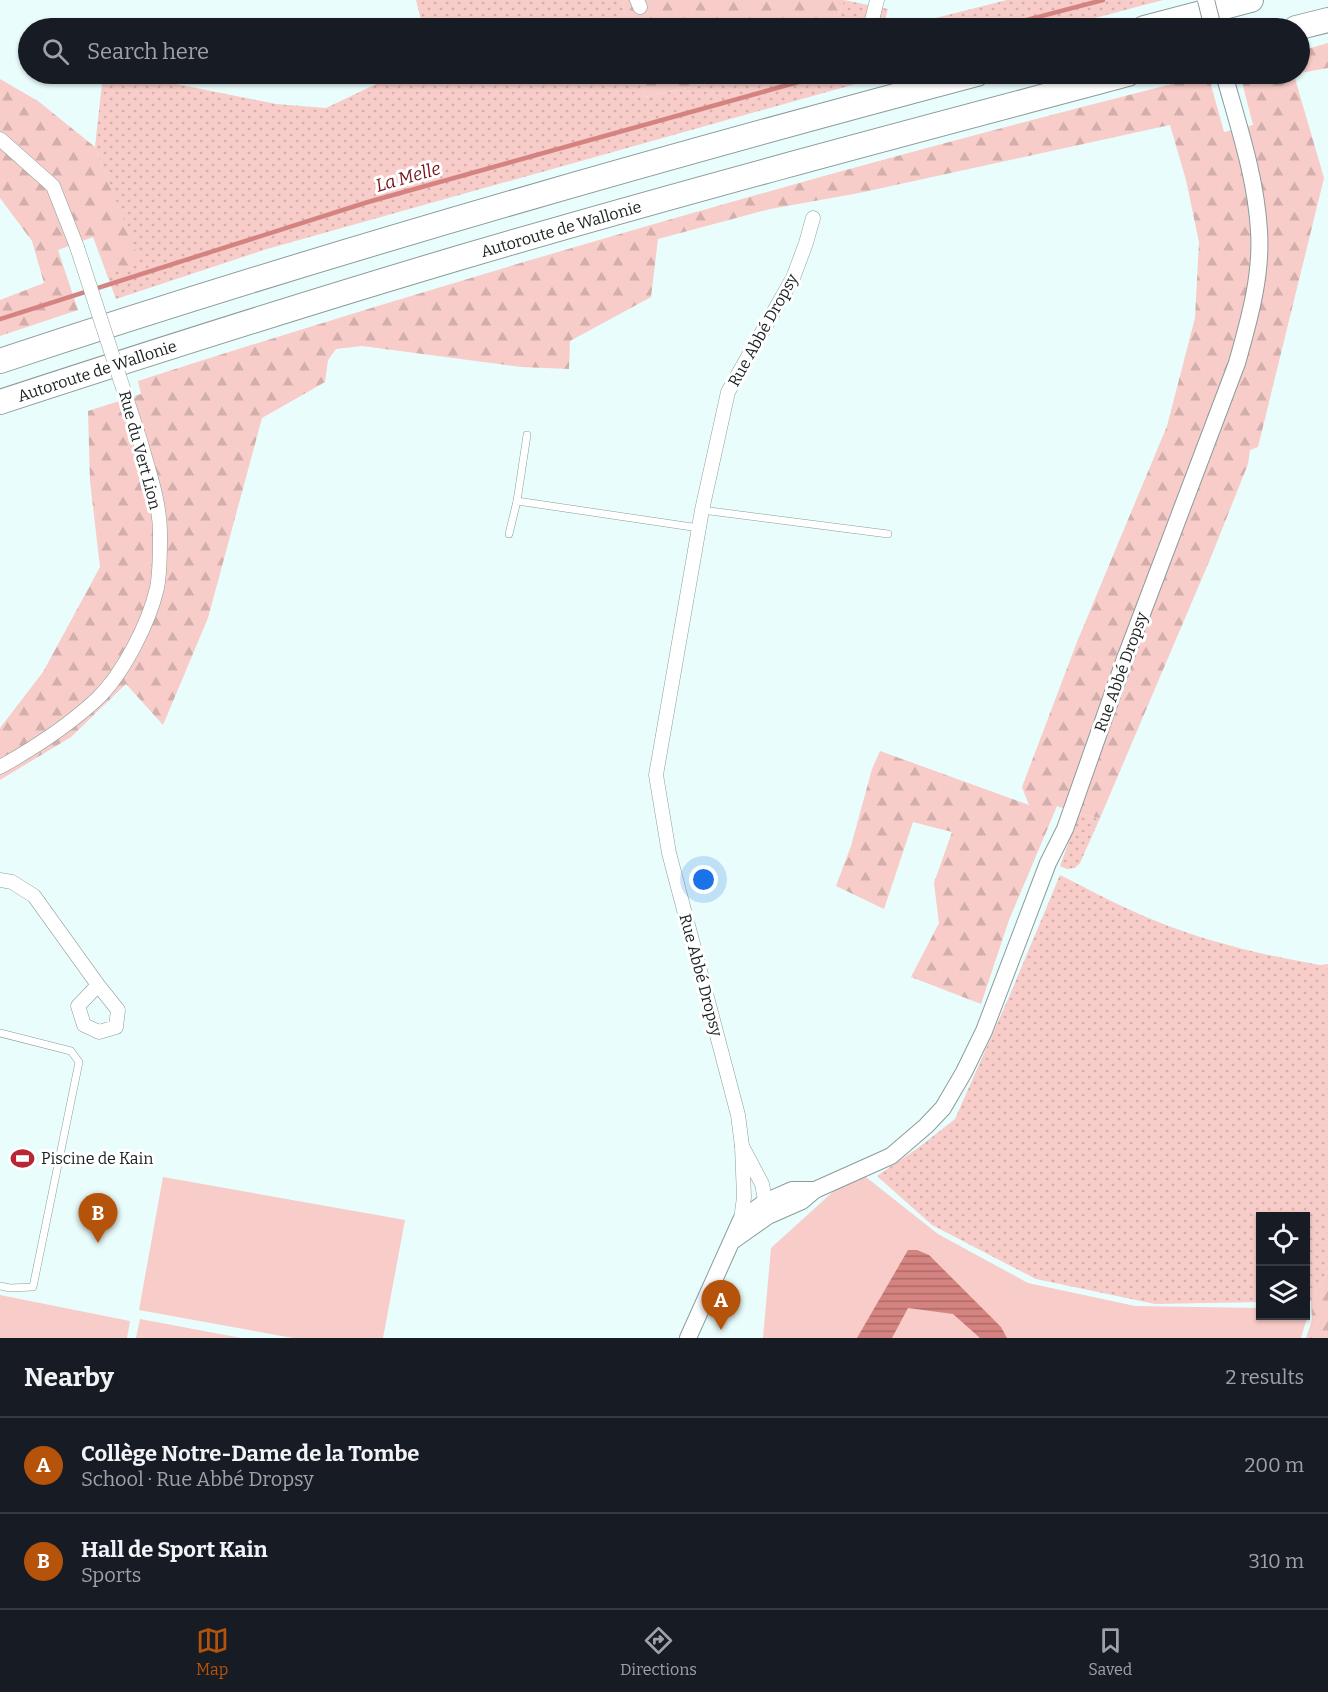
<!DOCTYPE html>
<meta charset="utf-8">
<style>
:root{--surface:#171b24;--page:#242831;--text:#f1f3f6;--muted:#9ea1a6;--line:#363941;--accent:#b45309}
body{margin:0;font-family:Bitter,serif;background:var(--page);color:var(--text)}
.controls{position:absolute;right:18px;bottom:18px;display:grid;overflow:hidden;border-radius:0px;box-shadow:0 2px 4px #0004}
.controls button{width:54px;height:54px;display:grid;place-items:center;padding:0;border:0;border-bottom:2px solid var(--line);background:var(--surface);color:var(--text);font:30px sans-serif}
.you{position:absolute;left:704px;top:880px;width:21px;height:21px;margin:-15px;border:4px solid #fff;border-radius:50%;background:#1a73e8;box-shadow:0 0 0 9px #1a73e833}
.badge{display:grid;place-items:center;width:39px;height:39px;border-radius:50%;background:var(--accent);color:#fff;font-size:20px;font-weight:700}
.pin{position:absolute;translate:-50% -50px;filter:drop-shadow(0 2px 3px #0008)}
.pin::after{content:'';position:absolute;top:32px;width:21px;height:18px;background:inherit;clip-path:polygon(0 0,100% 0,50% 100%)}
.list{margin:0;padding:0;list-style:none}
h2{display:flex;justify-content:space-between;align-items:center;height:78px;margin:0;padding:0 24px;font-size:26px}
h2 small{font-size:20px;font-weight:400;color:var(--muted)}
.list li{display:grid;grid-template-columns:39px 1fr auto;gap:18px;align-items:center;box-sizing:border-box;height:96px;padding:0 24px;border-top:2px solid var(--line)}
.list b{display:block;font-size:22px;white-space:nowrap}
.list p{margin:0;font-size:20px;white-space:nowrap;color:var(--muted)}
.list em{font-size:20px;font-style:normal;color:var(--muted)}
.icon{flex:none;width:33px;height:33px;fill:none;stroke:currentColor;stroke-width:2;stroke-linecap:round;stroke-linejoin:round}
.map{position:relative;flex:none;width:1328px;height:1338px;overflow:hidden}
.search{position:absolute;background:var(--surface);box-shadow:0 2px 4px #0004;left:18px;right:18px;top:18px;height:66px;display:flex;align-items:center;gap:15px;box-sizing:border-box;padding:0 21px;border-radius:33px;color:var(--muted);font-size:22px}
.sheet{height:270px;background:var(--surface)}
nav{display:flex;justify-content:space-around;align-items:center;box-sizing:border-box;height:84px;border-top:2px solid var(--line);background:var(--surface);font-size:16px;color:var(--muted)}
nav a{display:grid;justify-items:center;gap:3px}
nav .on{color:var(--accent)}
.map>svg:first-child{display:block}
.grass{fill:url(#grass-dots)}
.forest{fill:url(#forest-firs)}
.garden{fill:#f7ccc9}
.water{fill:url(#water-rules)}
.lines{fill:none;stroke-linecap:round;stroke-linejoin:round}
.stream{stroke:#d48380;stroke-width:4.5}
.service-casing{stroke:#8b9c9b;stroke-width:8}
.minor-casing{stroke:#8b9c9b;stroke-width:15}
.tertiary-casing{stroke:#8b9c9b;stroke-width:18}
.motorway-casing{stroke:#8b9c9b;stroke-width:26}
.service{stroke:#fff;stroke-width:7}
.minor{stroke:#fff;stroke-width:14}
.tertiary{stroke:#fff;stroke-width:16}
.motorway{stroke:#fff;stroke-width:24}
.minor-bridge-casing{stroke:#8b9c9b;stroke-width:15;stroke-linecap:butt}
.tertiary-bridge-casing{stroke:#8b9c9b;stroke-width:18;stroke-linecap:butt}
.minor-bridge{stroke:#fff;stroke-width:14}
.tertiary-bridge{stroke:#fff;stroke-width:16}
.labels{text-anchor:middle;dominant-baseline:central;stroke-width:6;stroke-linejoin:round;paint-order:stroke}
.street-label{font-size:16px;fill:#1a2120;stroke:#fff}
.poi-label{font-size:16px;fill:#1a2120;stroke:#fff;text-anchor:start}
.water-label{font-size:18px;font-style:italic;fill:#75151d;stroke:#fff}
</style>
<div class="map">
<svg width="1328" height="1338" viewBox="0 0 1328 1338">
<defs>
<pattern id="grass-dots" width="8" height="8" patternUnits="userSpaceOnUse" patternTransform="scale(1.5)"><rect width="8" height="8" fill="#f7ccc9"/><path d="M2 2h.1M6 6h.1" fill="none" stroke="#d3afac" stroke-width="1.8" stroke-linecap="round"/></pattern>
<pattern id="forest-firs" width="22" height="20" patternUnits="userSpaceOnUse" patternTransform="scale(1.5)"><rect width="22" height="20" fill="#f7ccc9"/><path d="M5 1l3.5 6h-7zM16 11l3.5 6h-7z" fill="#d3afac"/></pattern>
<pattern id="water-rules" width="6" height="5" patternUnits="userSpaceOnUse" patternTransform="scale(1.5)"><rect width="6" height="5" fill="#d48380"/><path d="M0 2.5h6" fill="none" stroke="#ab6b68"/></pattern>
</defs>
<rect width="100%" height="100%" fill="#e9fdfc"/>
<g class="grass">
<polygon points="416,0 622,0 628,28 423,28"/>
<polygon points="844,0 888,9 883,28 834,28"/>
<polygon points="1007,0 1163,0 1057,28 896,28"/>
<polygon points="103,74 126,74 276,104 326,108 397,74 639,74 645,97 753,74 891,74 267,249 116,299 106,272 140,263 95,147"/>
<polygon points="1079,814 1100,818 1080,863 1075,868 1067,869 1060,866"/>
<path d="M1060 875C1092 891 1123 908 1156 921 1210 943 1264 955 1320 965L1328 964V1270L1311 1301H1306V1216H1260V1302L1155 1304 1036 1279 932 1225 877 1176 918 1148 955 1119 1009 997Z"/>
</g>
<g class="forest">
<polygon points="622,0 844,0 834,28 628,28"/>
<polygon points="1328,43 1328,68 1300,73 1300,51"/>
<polygon points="639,74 753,74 645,97"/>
<path d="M1204 74H1208L1224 132 1253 125 1240 74H1298L1294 75 1324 178 1258 447 1250 450 1248 464 1211 557 1100 818 1079 814 1057 806 1009 920 981 1004 911 977 939 923 934 883 952 832 913 822 884 909 836 886 851 846 872 769 880 751 1029 805 1022 787 1077 642 1167 426 1195 318 1199 242 1186 180 1170 125 859 193 770 209 658 239 651 297 570 341 569 369 522 367 362 346 336 349 328 360 325 382 262 418 208 618 163 725 126 684 71 737 0 780V728L43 672 100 567 90 481 88 411 141 394 138 381C478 272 821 173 1168 85Z"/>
<polygon points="0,79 38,101 95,147 141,264 106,272 93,237 58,250 78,310 0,336 0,300 44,283 32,241 0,198"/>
<polygon points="1328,1270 1328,1338 1306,1338 1312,1320 1311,1301"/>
</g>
<g class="garden">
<polygon points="857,1170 938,1234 1028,1283 1135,1306 1260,1308 1260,1316 1306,1316 1306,1311 1309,1311 1301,1338 763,1338 771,1248"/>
<polygon points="163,1177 405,1220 383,1338 293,1338 139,1310"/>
<polygon points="0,1295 130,1321 127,1338 0,1338"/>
<polygon points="140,1319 241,1338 136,1338"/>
</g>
<polygon class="water" points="908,1250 917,1250 929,1255 1001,1327 1007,1338 980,1338 953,1314 908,1308 892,1338 857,1338"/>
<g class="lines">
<g class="stream">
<polyline points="996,28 1103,0"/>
<polyline points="0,319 368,202 827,74"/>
</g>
<defs>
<g id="service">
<polyline points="527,435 517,501 699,528"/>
<polyline points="702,510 888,534"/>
<polyline points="509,534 517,501"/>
<polyline points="0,1033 71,1051 79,1062 33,1287 10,1288 0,1286"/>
</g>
<g id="minor">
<polyline points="637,0 640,7"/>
<polyline points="870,28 877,0"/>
<polyline points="0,139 53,186 77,247"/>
<path d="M0 767C34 748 68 726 97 699 123 674 149 623 157 588 160 573 160 554 160 538 161 505 149 472 140 440"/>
<polyline points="0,880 12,882 34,896 98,985 118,1010 116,1027 99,1032 84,1025 78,1006 98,985"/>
<polyline points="742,1146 738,1115 669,853 656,775 702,510 728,392 793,278 806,243 813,218"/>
<polyline points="741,1220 744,1197 742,1146 762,1184 767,1211"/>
</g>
<g id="tertiary">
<path d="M734 1240 768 1216 802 1201 815 1190 891 1156 926 1126 943 1108 964 1072 984 1031 1048 863 1065 829 1126 656 1237 363C1249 320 1262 276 1259 231 1256 177 1238 125 1224 74"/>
<polyline points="688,1338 741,1220 765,1202 792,1190 815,1190"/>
</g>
<g id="motorway">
<polyline points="1144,28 1251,0"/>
<polyline points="1296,28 1328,20"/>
<path d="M0 361C322 254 649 161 977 74"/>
<path d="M0 402C153 352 307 303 462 257 683 192 906 133 1128 74"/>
</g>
</defs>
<use href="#service" class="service-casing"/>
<use href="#minor" class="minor-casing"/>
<use href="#tertiary" class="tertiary-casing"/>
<use href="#motorway" class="motorway-casing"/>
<use href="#service" class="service"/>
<use href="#minor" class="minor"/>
<use href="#tertiary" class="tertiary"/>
<use href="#motorway" class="motorway"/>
<defs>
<polyline id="minor-bridge" points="77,247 140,440"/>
<polyline id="tertiary-bridge" points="1206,0 1213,28"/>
</defs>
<use href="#minor-bridge" class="minor-bridge-casing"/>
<use href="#tertiary-bridge" class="tertiary-bridge-casing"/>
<use href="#minor-bridge" class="minor-bridge"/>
<use href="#tertiary-bridge" class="tertiary-bridge"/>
</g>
<defs>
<symbol id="stadium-bare" viewBox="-9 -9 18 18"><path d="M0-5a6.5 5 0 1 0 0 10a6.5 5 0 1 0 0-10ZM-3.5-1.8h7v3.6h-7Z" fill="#b72632" stroke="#fff" stroke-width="2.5" paint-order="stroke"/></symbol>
</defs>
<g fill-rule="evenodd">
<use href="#stadium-bare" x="6" y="1142" width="33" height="33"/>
</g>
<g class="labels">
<g class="street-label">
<text transform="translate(561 229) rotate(-16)">Autoroute de Wallonie</text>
<text transform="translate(763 330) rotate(-61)">Rue Abbé Dropsy</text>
<text transform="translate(97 371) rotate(-18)">Autoroute de Wallonie</text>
<text transform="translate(140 450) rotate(75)">Rue du Vert Lion</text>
<text transform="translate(1121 672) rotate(-70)">Rue Abbé Dropsy</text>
<text transform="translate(701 975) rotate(75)">Rue Abbé Dropsy</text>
</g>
<g class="poi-label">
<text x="41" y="1158">Piscine de Kain</text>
</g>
<g class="water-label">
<text transform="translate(408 177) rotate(-16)">La Melle</text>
</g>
</g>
</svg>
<div class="controls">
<button><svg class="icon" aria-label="locate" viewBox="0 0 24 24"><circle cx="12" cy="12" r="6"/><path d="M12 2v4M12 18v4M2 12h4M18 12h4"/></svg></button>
<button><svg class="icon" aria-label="layers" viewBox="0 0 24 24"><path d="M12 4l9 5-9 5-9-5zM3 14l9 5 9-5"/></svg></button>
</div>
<div class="you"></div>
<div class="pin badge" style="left:721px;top:1330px">A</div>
<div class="pin badge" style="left:98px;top:1243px">B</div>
<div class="search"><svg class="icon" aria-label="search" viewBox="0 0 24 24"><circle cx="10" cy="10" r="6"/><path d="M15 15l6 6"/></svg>Search here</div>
</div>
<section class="sheet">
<h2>Nearby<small>2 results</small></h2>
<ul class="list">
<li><span class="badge">A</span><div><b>Collège Notre-Dame de la Tombe</b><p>School · Rue Abbé Dropsy</p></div><em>200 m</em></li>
<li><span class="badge">B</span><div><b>Hall de Sport Kain</b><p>Sports</p></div><em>310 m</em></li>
</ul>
</section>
<nav>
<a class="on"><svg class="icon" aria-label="map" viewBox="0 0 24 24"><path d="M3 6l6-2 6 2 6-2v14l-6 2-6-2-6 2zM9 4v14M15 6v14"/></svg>Map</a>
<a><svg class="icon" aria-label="directions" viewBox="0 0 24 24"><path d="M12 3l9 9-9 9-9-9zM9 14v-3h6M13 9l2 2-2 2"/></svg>Directions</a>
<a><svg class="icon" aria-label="saved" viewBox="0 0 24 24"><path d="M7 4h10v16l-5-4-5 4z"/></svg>Saved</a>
</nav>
